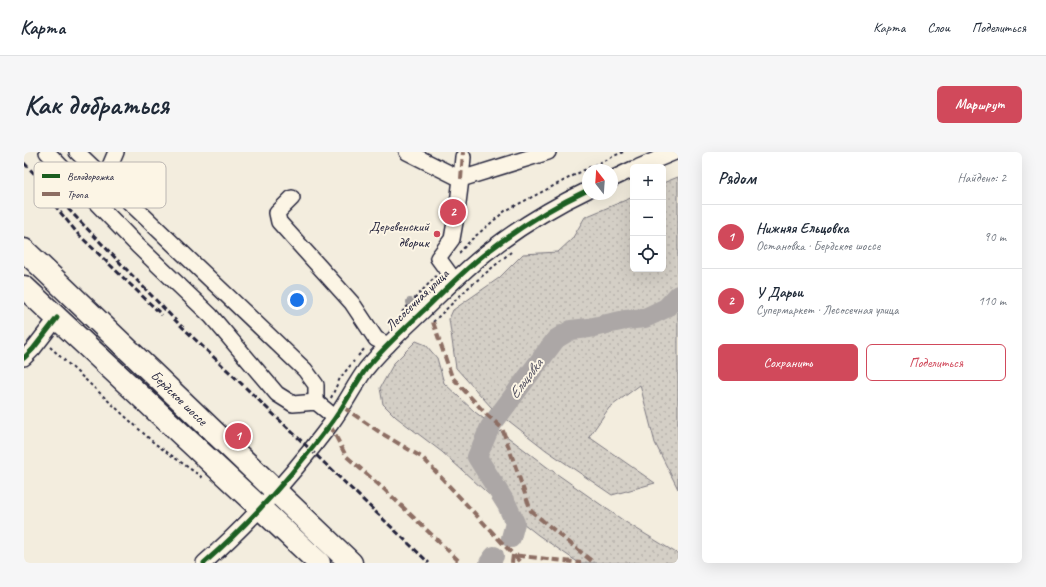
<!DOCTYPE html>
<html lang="ru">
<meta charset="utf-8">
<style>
:root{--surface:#fff;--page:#f6f6f7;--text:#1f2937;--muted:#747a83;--line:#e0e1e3;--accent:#d1495b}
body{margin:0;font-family:Caveat,sans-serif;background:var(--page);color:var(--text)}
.controls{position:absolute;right:12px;top:12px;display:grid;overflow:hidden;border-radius:6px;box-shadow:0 4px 16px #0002}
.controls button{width:36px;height:36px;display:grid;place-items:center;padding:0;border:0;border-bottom:1px solid var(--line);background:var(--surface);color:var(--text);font:20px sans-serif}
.compass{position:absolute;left:558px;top:12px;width:36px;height:36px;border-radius:50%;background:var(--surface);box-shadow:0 4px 16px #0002;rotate:343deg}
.you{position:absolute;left:273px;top:148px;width:14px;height:14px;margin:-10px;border:3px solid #fff;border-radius:50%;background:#1a73e8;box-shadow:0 0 0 6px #1a73e833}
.badge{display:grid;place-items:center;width:26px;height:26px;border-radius:50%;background:var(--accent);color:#fff;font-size:13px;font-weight:700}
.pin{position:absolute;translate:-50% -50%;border:2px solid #fff;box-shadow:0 1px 4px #0006}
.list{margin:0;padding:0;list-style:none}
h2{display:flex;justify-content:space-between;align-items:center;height:52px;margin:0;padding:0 16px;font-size:17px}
h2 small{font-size:13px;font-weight:400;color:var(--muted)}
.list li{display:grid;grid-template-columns:26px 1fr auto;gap:12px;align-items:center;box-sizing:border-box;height:64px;padding:0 16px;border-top:1px solid var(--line)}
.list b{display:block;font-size:15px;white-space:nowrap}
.list p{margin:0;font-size:13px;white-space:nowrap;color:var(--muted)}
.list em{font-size:13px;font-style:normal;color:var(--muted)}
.actions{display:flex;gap:8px;padding:12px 16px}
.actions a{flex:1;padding:9px 0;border:1px solid var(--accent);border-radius:6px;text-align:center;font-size:14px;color:var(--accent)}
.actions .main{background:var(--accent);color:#fff}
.icon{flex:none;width:22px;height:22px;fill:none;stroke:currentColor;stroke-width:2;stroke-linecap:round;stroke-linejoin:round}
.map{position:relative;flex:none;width:654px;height:411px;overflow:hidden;border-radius:6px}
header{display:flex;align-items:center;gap:24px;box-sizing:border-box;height:56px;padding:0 20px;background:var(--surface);border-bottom:1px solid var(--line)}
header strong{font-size:19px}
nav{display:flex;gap:22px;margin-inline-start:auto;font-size:14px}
.intro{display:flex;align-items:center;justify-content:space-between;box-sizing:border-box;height:96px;padding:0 24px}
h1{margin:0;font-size:28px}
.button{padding:10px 18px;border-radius:6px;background:var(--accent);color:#fff;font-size:14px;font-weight:700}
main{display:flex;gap:24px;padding:0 24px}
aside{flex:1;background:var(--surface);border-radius:6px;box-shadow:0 4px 16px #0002}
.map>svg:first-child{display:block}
.grass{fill:url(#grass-dots);stroke:#7b7880}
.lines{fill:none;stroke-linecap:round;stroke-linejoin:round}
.river{stroke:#aca7a6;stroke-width:20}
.minor-casing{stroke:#22223b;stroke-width:18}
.highway-casing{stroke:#22223b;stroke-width:25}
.path{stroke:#22223b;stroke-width:2;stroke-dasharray:3 3;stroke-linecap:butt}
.minor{stroke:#fcf5e5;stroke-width:15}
.highway{stroke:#fcf5e5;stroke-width:22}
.rail{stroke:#22223b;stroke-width:3;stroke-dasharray:6 3;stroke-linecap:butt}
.quiet{stroke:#8d6e63;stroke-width:4;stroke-dasharray:8 4;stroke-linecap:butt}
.cycleway-casing{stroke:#fcf5e5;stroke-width:8}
.cycleway{stroke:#1b5e20;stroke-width:5}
.tree{fill:#9d9a9b}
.poi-dot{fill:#d1495b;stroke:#fcf5e5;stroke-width:1.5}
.labels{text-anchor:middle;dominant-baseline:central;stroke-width:4;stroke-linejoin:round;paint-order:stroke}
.poi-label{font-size:14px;fill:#22223b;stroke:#fcf5e5;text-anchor:end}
.street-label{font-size:14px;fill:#22223b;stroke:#fcf5e5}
.water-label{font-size:15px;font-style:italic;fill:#525160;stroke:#fcf5e5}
.key{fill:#fcf5e5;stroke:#bbb6b2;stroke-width:1}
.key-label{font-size:11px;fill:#22223b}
</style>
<header>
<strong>Карта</strong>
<nav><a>Карта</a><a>Слои</a><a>Поделиться</a></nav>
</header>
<div class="intro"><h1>Как добраться</h1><a class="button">Маршрут</a></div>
<main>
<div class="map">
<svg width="654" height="411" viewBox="0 0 654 411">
<defs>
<pattern id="grass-dots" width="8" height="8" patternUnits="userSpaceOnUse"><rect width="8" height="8" fill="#d4cfc6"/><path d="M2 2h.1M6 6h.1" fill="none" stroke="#b6b1ab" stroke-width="1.8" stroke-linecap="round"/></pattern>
</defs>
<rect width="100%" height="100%" fill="#f3edde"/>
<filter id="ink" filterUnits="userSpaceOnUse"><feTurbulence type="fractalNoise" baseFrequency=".025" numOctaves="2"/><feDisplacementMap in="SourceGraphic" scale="8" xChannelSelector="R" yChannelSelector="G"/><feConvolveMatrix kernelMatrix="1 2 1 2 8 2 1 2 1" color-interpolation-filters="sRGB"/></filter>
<g filter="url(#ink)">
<g class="grass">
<polygon points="654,25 654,337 631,291 616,233 585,256 565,285 631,331 588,343 522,298 467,255 432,216 425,167 429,158 475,126 499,102 534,100 548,87 561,65 609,45 609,117 639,117 639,31"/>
<polygon points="392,189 402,193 413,206 420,231 451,260 523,315 603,371 654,402 654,411 555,411 514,383 480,356 418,300 372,265 359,252 356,236 370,211"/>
</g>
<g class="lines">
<g class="river">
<polyline points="487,386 491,371 483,353 453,305 466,275 532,187 547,178 565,176 601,168 621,166 642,156 654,143"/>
<polyline points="465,411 470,404"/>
</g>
<defs>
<g id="minor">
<polyline points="23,0 114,94 187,164 253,242 269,252 292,250 308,263"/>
<polyline points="53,0 281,218 292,233 292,250"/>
<polyline points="383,0 437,27 433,59 428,87 414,106 430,128"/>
<polyline points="439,5 437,27 524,0"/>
<polyline points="615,15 651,0"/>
<polyline points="588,27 609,17"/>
<polyline points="80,28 92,0"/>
<polyline points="268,46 253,61 255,70 328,151 352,187 364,193"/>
<polyline points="0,206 9,197 33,166"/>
<path d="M180 411C227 370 269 322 306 273 320 255 329 235 342 217 359 196 380 177 399 159 421 138 442 116 466 98 496 75 530 54 564 38"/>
</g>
<g id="highway">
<polyline points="0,98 327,411"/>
<polyline points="0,135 295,411"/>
</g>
</defs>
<use href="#minor" class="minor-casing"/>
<use href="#highway" class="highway-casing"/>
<g class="path">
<polyline points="576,45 581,42"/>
<polyline points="435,101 448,87 481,59 568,14 599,0"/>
<polyline points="378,160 412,124"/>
<polyline points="409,170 444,136 487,100"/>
<polyline points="26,195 130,291 179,326"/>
<polyline points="334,204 342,195"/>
<polyline points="307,246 316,226 330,209"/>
</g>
<use href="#minor" class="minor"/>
<use href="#highway" class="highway"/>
<g class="rail">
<polyline points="0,11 154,171 405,411"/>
<polyline points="19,39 54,82 138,163"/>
</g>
<g class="quiet">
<polyline points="437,27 439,0"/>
<polyline points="409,170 428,225 462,262 478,276 507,359 570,411"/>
<polyline points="319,255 357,281 399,306 497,411"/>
<polyline points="306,273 322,304 361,338 437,411"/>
<polyline points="488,411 489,403 557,411"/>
</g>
<defs>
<g id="cycleway">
<polyline points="0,206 9,197 33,166"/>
<path d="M180 411C227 370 269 322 306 273 320 255 329 235 342 217 359 196 380 177 399 159 421 138 442 116 466 98 496 75 530 54 564 38"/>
</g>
</defs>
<use href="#cycleway" class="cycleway-casing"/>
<use href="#cycleway" class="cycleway"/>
</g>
<circle class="tree" cx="386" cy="150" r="4"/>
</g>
<circle class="poi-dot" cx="413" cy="82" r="4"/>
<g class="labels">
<g class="poi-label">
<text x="405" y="74">Деревенский<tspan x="405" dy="16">дворик</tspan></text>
</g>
<g class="street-label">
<text transform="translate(393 148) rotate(-44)">Лесосечная улица</text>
<text transform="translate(155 246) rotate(44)">Бердское шоссе</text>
</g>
<g class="water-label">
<text transform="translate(502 227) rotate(-53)">Ельцовка</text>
</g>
</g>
<rect x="10" y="10" width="132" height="46" rx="6" class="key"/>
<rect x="18" y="22" width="18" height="4" fill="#1b5e20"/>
<rect x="18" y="40" width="18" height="4" fill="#8d6e63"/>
<g class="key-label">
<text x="43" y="28">Велодорожка</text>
<text x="43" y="46">Тропа</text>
</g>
</svg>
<div class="controls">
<button>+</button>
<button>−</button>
<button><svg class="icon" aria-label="locate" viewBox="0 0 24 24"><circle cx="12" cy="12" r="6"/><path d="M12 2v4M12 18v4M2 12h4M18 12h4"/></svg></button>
</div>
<svg class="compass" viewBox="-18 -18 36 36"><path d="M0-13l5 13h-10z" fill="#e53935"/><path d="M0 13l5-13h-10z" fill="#747a83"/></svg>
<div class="you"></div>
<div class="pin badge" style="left:214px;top:284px">1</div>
<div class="pin badge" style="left:429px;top:60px">2</div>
</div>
<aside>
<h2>Рядом<small>Найдено: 2</small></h2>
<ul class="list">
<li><span class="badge">1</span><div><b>Нижняя Ельцовка</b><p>Остановка · Бердское шоссе</p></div><em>90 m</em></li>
<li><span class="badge">2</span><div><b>У Дарьи</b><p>Супермаркет · Лесосечная улица</p></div><em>110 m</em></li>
</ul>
<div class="actions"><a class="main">Сохранить</a><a>Поделиться</a></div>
</aside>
</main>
